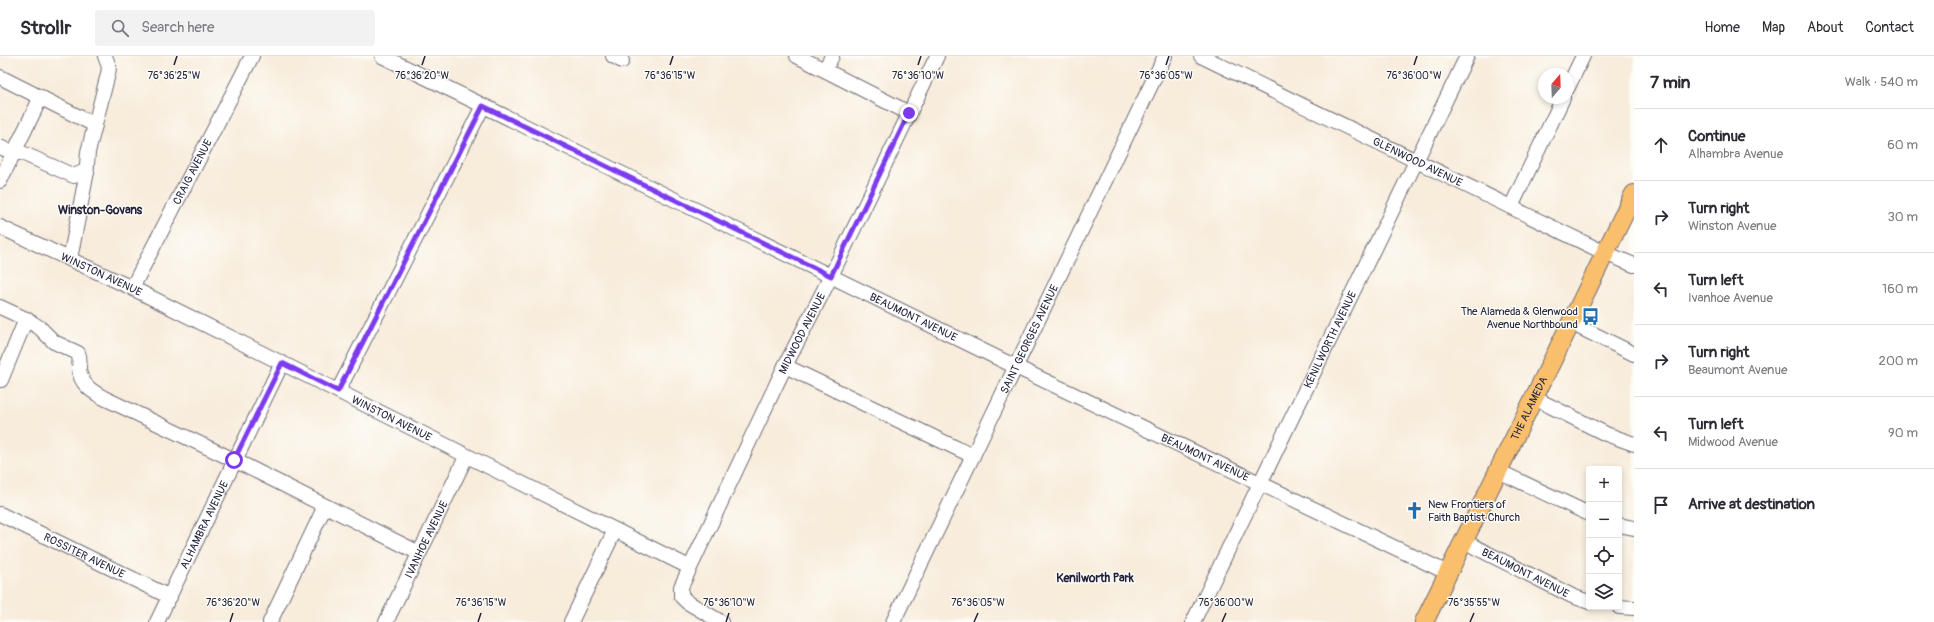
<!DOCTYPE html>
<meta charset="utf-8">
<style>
:root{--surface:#fff;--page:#f2f2f3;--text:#2b2b33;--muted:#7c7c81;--line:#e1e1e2}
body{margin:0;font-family:Pangolin,sans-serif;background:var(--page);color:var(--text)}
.controls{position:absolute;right:12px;bottom:12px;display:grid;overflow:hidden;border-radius:4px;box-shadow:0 2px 6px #0003}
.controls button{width:36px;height:36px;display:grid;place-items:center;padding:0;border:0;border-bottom:1px solid var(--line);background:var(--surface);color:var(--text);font:20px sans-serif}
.compass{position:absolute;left:1538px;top:12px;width:36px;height:36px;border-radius:50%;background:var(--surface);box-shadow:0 2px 6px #0003;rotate:19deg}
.stop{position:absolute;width:12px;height:12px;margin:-9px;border:3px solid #7c3aed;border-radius:50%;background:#fff}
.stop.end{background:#7c3aed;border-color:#fff;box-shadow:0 1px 4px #0008}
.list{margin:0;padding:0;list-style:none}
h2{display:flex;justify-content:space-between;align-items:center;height:52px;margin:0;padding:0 16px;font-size:17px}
h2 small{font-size:13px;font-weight:400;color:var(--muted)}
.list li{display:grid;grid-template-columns:26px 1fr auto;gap:12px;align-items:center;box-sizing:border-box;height:72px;padding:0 16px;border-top:1px solid var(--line)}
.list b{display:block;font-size:15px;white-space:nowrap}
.list p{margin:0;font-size:13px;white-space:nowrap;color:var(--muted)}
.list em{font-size:13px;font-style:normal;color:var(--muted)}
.icon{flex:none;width:22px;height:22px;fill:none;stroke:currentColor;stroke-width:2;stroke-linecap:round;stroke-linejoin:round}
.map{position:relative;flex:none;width:1634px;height:566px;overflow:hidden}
header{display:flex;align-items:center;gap:24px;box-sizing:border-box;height:56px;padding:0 20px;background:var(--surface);border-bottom:1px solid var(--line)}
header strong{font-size:19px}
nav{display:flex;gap:22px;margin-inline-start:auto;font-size:14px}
.search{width:280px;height:36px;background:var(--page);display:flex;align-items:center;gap:10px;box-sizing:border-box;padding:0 14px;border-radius:4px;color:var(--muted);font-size:15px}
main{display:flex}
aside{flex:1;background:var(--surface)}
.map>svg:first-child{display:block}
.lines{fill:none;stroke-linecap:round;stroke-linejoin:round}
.minor-casing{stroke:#6d6973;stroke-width:16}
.major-casing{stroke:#6d6973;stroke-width:20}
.minor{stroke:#fff;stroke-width:14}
.major{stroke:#f9bf6d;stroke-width:18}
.route{stroke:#7c3aed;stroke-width:5}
.ticks{fill:none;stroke:#22223b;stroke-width:1.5}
.labels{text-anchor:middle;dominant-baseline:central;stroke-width:3;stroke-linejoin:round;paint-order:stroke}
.street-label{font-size:11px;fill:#22223b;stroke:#fdfcf7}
.poi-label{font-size:11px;fill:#22223b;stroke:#fdfcf7;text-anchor:end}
.neighbourhood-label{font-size:12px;font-weight:bold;fill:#22223b;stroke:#fdfcf7}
.ticks-label{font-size:10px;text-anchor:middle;fill:#22223b;stroke:#fdfcf7;stroke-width:3;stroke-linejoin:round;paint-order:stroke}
</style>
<header>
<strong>Strollr</strong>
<div class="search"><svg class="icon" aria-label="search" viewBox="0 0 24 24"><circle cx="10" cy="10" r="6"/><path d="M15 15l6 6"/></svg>Search here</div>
<nav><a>Home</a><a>Map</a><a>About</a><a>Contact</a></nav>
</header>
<main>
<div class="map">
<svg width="1634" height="566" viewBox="0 0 1634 566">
<rect width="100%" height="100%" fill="#fdfcf7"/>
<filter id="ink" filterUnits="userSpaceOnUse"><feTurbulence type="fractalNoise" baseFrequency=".025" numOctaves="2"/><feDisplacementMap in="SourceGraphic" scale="8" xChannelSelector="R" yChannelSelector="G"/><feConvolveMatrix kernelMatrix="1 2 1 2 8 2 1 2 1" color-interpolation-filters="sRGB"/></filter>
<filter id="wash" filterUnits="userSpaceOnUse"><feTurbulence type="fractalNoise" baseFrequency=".012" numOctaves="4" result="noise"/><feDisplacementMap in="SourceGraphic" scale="16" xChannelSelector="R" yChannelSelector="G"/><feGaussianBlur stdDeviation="0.9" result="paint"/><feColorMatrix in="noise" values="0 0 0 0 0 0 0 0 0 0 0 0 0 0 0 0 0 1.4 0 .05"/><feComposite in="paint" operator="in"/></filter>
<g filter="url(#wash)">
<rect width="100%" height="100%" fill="#f8ecdb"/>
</g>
<g filter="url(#ink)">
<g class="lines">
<defs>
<g id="minor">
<path id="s1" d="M382 0 1016 311 1448 517"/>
<polyline points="613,0 622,5"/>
<polyline points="797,0 909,57"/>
<path id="s2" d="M1201 0 1605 197 1634 209"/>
<polyline points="825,14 832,0"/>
<polyline points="0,21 95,69"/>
<polyline points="1568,31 1583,0"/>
<polyline points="0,91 13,97 22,97 74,120 83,116 87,117"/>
<polyline points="0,125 41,41"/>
<polyline points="1511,151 1563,42"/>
<path id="s3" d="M0 171 132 232 689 511"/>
<polyline points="70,203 86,121 88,96 108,18 109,11 105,0"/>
<path id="s4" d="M132 232 252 0"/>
<path d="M0 251 26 263 40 272 54 286 78 297C81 303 79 306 79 312 80 328 91 335 104 342L234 404 419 497"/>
<polyline points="1571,267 1634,298"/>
<polyline points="785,310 973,400"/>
<polyline points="1,324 26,263"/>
<polyline points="338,335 483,50"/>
<polyline points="1534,342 1606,378 1634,388"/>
<polyline points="1498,415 1589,458"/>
<path id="s5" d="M0 458 170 541"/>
<polyline points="1619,469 1634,472"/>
<path id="s6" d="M1463 485 1572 540 1589 546"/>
<polyline points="1619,551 1634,552"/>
<path id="s7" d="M157 566 282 307"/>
<polyline points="270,566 325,450"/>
<path id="s8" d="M386 566 466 401"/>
<polyline points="571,566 615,474"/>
<path id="s9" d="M721 566 687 546 681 540V531L785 310 831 220 937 0"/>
<path id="s10" d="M893 566 1165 0"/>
<path id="s11" d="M1193 566 1467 0"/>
</g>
<g id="major">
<path id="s12" d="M1424 566 1634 138"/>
</g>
</defs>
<use href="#minor" class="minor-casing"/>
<use href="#major" class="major-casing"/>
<use href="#minor" class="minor"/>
<use href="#major" class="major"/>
</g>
</g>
<g class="lines" filter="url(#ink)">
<polyline class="route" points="234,404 282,307 338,335 483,50 831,220 909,57"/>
</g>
<path class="ticks" d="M174 9 177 0M422 9 425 0M670 9 673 0M918 9 921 0M1166 9 1169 0M1414 9 1417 0M230 566 233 557M478 566 481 557M726 566 729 557M974 566 978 557M1222 566 1226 557M1470 566 1474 557"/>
<defs>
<symbol id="bus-bare" viewBox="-9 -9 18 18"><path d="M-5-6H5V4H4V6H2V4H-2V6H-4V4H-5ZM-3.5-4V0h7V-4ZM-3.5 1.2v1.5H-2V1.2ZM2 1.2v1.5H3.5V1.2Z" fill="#1f6fb2" stroke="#fdfcf7" stroke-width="2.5" paint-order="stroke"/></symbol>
<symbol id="church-bare" viewBox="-9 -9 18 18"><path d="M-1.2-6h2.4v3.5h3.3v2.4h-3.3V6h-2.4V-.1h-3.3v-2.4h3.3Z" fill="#1f6fb2" stroke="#fdfcf7" stroke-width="2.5" paint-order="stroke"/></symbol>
</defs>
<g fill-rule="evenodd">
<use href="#bus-bare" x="1578" y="248" width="25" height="25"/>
<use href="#church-bare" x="1402" y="442" width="25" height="25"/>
</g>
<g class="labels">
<g class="street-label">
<text stroke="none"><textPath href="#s2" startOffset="241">GLENWOOD AVENUE</textPath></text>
<text stroke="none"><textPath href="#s4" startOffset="131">CRAIG AVENUE</textPath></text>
<text stroke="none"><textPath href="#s3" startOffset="112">WINSTON AVENUE</textPath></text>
<text stroke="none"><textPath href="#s1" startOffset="592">BEAUMONT AVENUE</textPath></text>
<text stroke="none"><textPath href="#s9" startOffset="338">MIDWOOD AVENUE</textPath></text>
<text stroke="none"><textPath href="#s10" startOffset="314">SAINT GEORGES AVENUE</textPath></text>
<text stroke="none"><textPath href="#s11" startOffset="314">KENILWORTH AVENUE</textPath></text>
<text stroke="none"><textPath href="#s12" startOffset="238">THE ALAMEDA</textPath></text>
<text stroke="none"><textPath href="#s3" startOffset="436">WINSTON AVENUE</textPath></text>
<text stroke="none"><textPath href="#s1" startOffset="916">BEAUMONT AVENUE</textPath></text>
<text stroke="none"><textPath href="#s7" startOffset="108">ALHAMBRA AVENUE</textPath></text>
<text stroke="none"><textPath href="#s8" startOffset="92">IVANHOE AVENUE</textPath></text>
<text stroke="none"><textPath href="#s5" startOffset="94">ROSSITER AVENUE</textPath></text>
<text stroke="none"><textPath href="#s6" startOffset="70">BEAUMONT AVENUE</textPath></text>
</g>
<g class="poi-label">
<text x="1578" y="255">The Alameda &amp; Glenwood<tspan x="1578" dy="13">Avenue Northbound</tspan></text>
<text x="1428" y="448" text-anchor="start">New Frontiers of<tspan x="1428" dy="13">Faith Baptist Church</tspan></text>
</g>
<g class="neighbourhood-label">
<text x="100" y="154">Winston-Govans</text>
<text x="1095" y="522">Kenilworth Park</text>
</g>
</g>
<g class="ticks-label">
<text x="174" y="23">76°36'25"W</text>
<text x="670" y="23">76°36'15"W</text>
<text x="422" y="23">76°36'20"W</text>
<text x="918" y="23">76°36'10"W</text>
<text x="1166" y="23">76°36'05"W</text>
<text x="1414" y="23">76°36'00"W</text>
<text x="233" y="550">76°36'20"W</text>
<text x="481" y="550">76°36'15"W</text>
<text x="729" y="550">76°36'10"W</text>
<text x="978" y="550">76°36'05"W</text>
<text x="1226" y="550">76°36'00"W</text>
<text x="1474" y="550">76°35'55"W</text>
</g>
</svg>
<div class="controls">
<button>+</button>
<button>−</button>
<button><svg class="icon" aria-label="locate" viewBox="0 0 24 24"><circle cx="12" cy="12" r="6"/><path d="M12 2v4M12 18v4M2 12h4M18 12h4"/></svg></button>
<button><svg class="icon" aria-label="layers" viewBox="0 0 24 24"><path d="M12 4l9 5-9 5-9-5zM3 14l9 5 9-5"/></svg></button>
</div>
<svg class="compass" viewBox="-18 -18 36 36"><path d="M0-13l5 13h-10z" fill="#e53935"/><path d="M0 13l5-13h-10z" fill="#7c7c81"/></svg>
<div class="stop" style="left:234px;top:404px"></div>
<div class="stop end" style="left:909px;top:57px"></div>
</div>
<aside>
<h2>7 min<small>Walk · 540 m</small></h2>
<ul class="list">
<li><svg class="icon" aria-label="ahead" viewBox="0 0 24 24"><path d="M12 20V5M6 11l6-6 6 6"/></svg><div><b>Continue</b><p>Alhambra Avenue</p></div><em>60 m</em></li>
<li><svg class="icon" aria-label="right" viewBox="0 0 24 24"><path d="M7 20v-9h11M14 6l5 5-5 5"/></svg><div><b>Turn right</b><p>Winston Avenue</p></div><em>30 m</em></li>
<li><svg class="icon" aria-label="left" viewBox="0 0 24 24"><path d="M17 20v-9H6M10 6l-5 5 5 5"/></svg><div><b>Turn left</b><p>Ivanhoe Avenue</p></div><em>160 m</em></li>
<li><svg class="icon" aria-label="right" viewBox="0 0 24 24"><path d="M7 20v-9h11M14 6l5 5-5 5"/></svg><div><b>Turn right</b><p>Beaumont Avenue</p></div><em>200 m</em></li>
<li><svg class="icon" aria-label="left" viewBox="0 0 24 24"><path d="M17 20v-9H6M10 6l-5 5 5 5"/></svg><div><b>Turn left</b><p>Midwood Avenue</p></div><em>90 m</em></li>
<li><svg class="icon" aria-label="arrive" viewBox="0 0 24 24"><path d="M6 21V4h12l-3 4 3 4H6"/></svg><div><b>Arrive at destination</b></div></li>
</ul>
</aside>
</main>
